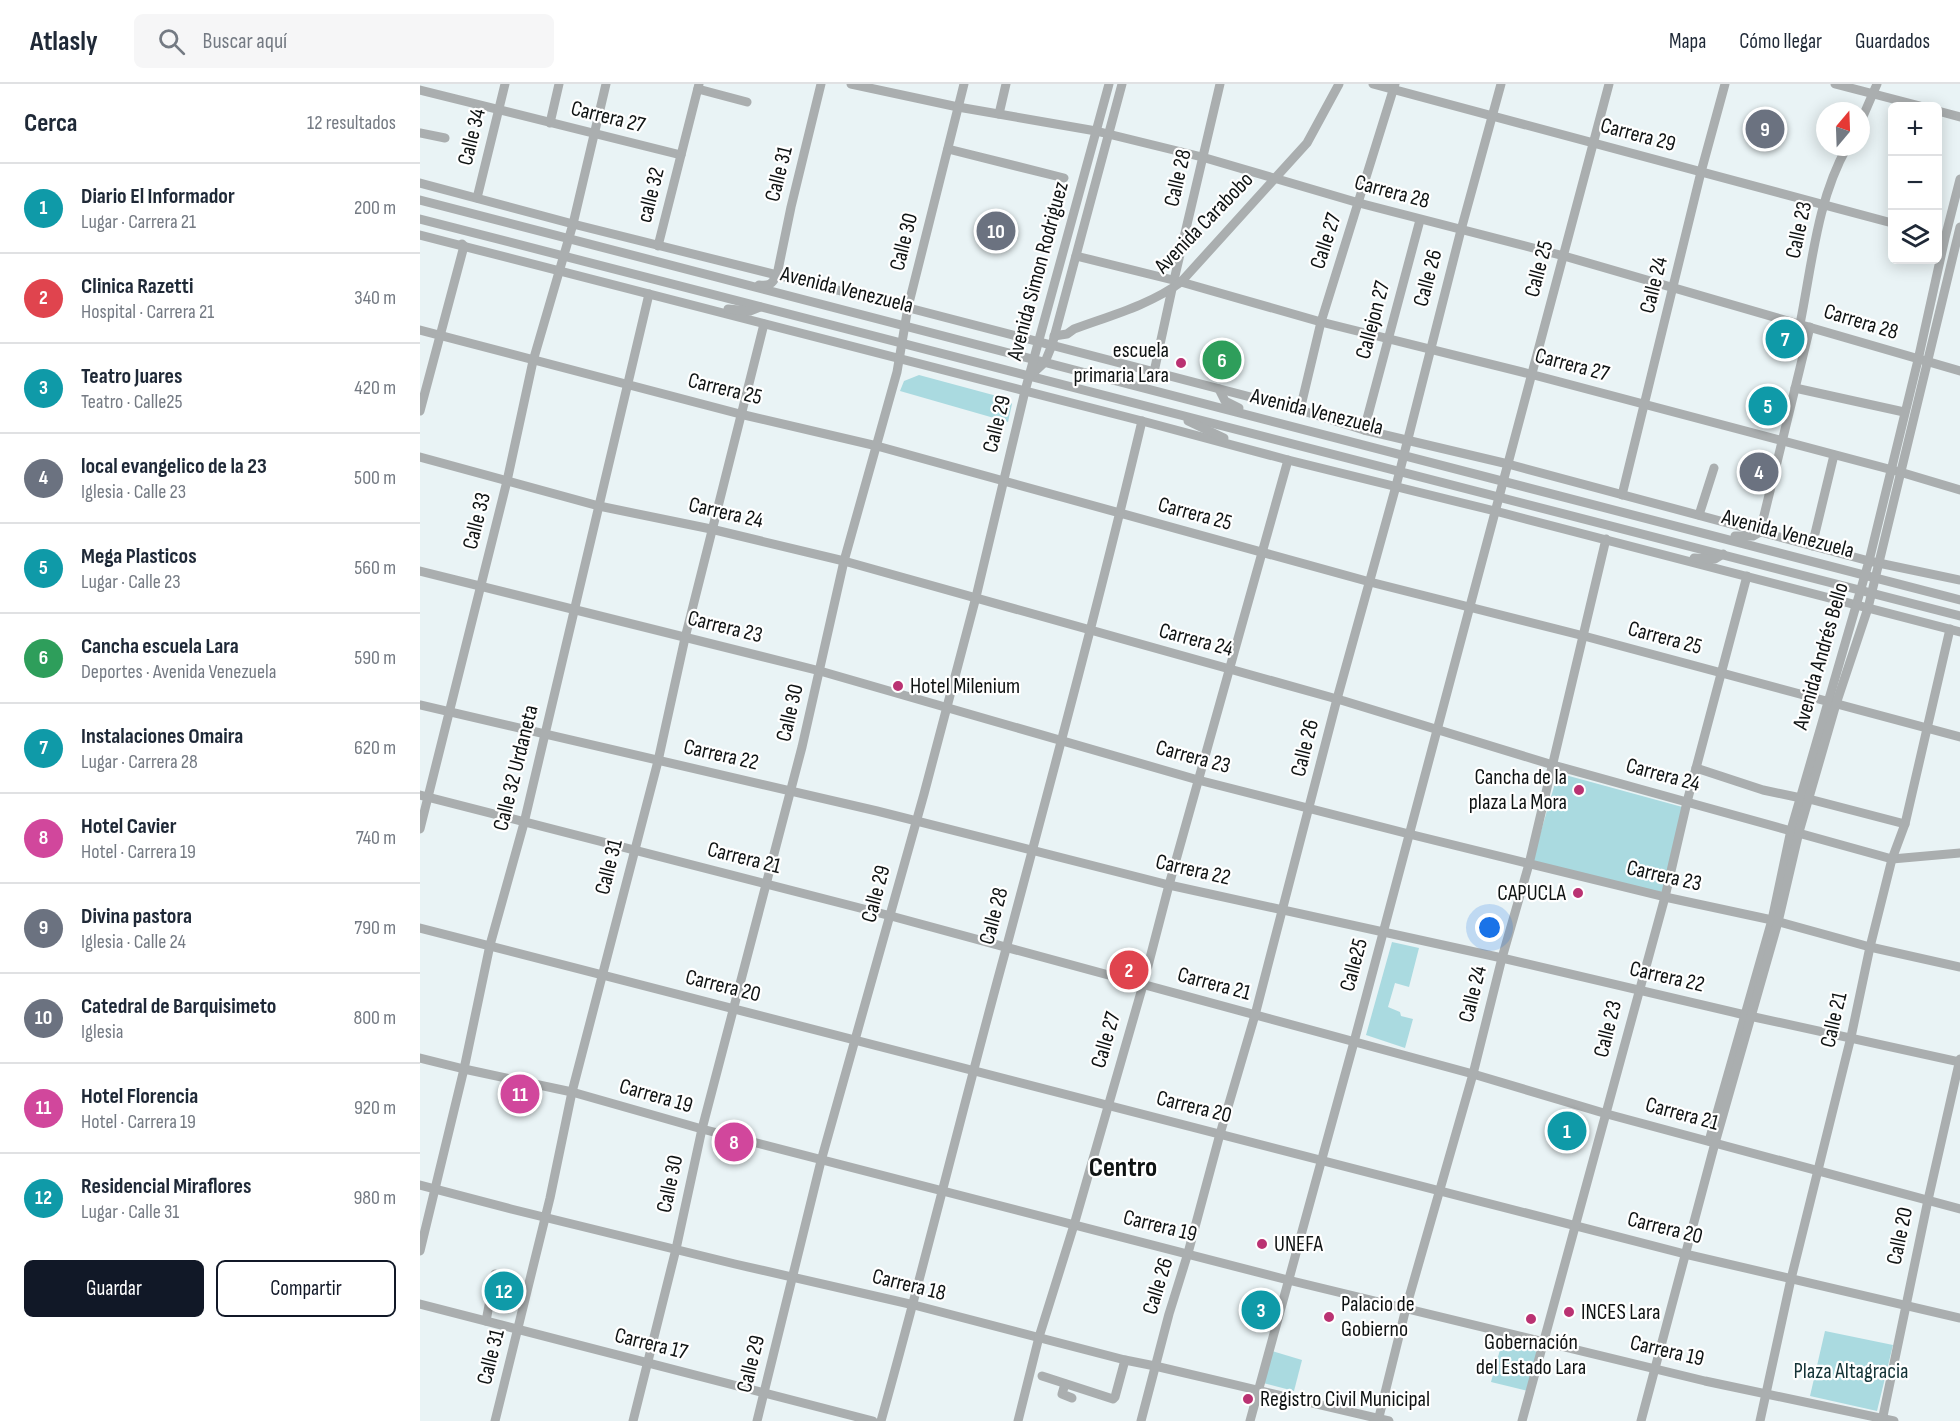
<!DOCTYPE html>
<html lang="es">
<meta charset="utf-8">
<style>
:root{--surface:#fff;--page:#f6f6f7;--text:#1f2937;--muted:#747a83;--line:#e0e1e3;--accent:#111827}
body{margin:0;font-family:"Sofia Sans Condensed",sans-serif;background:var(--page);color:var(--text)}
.controls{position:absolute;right:18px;top:18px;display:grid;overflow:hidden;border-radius:9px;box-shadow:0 3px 15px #0003}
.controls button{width:54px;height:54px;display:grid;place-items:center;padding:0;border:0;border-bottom:2px solid var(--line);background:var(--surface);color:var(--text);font:30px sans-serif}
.compass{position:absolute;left:1396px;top:18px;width:54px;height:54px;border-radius:50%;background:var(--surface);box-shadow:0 3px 15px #0003;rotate:19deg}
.you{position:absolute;left:1070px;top:844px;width:21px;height:21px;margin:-15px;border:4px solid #fff;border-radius:50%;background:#1a73e8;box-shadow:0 0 0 9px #1a73e833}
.badge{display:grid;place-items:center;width:39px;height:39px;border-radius:50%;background:var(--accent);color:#fff;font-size:20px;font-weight:700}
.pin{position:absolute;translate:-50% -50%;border:3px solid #fff;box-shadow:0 2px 6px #0006}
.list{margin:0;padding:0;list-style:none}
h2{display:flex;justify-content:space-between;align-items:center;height:78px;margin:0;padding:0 24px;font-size:26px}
h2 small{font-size:20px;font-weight:400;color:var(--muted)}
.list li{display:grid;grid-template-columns:39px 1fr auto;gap:18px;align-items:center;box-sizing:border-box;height:90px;padding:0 24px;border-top:2px solid var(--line)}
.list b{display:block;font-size:22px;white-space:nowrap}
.list p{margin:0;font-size:20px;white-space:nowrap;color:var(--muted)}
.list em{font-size:20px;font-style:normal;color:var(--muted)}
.actions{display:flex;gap:12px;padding:18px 24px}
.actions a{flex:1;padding:14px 0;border:2px solid var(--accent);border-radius:9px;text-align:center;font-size:21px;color:var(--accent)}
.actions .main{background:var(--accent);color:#fff}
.icon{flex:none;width:33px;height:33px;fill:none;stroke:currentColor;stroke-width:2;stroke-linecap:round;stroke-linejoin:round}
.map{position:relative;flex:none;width:1540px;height:1337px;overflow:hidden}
header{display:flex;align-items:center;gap:36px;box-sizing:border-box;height:84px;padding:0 30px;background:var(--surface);border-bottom:2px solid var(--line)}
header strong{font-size:28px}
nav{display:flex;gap:33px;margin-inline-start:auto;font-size:21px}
.search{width:420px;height:54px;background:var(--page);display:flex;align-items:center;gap:15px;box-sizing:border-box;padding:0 21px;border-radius:9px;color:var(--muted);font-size:22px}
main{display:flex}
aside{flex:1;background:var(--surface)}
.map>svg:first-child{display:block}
.green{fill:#aadae0}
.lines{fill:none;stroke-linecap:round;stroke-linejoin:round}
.minor{stroke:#aaaeaf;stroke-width:9}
.poi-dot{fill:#ba3272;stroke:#fff;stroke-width:2}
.labels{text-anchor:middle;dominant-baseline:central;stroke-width:4.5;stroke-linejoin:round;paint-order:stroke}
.street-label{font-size:22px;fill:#0f1313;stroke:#fff}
.poi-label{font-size:22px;fill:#0f1313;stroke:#fff;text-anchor:start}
.park-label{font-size:22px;fill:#143337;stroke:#fff}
.district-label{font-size:28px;font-weight:bold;fill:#0f1313;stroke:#fff}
</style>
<header>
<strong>Atlasly</strong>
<div class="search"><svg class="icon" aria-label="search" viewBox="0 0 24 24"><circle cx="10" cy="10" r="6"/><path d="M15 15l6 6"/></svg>Buscar aquí</div>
<nav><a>Mapa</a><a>Cómo llegar</a><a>Guardados</a></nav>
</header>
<main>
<aside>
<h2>Cerca<small>12 resultados</small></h2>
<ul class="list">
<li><span class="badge" style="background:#0f9aa8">1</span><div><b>Diario El Informador</b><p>Lugar · Carrera 21</p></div><em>200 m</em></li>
<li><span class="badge" style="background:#e0444e">2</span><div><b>Clinica Razetti</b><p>Hospital · Carrera 21</p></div><em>340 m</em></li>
<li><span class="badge" style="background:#0f9aa8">3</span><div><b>Teatro Juares</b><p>Teatro · Calle25</p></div><em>420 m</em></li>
<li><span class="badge" style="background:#6b7280">4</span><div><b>local evangelico de la 23</b><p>Iglesia · Calle 23</p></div><em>500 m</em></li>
<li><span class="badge" style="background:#0f9aa8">5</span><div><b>Mega Plasticos</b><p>Lugar · Calle 23</p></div><em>560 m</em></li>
<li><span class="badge" style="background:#2e9e5b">6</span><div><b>Cancha escuela Lara</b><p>Deportes · Avenida Venezuela</p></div><em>590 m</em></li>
<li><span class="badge" style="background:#0f9aa8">7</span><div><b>Instalaciones Omaira</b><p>Lugar · Carrera 28</p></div><em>620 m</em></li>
<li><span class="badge" style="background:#d1479c">8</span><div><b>Hotel Cavier</b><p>Hotel · Carrera 19</p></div><em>740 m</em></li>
<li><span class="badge" style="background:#6b7280">9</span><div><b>Divina pastora</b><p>Iglesia · Calle 24</p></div><em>790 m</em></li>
<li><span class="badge" style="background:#6b7280">10</span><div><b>Catedral de Barquisimeto</b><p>Iglesia</p></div><em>800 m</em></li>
<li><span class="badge" style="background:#d1479c">11</span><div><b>Hotel Florencia</b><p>Hotel · Carrera 19</p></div><em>920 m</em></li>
<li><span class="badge" style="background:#0f9aa8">12</span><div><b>Residencial Miraflores</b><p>Lugar · Calle 31</p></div><em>980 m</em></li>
</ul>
<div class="actions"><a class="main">Guardar</a><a>Compartir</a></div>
</aside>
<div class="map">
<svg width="1540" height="1337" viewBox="0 0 1540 1337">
<rect width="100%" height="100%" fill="#e9f3f5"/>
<g class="green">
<polygon points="797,256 817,262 807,296 787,290"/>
<polygon points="499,291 588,315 592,320 588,338 480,307 484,297"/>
<polygon points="1138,689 1266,724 1244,812 1112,778"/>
<polygon points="972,858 999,864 989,903 975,899 968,923 980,928 981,932 993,935 985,964 946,951"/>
<polygon points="1405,1247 1473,1261 1457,1327 1390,1312"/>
<polygon points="1083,1255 1120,1264 1108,1307 1071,1298"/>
<polygon points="852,1267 882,1276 874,1307 843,1299"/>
</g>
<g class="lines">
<g class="minor">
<polyline points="431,0 538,23 676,47 782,73 939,119 1144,172 1540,287"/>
<polyline points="953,0 1472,139"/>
<polyline points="1415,0 1500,22"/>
<polyline points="278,5 327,18"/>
<polyline points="0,6 261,71"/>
<polyline points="1518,27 1540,33"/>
<polyline points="579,30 586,0"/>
<polyline points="1441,37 1457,0"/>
<polyline points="130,39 139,0"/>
<polyline points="0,49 25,54"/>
<polyline points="528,65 644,94"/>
<polyline points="0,99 153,140 489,224 880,326 944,346 1088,380 1449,477 1540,496"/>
<polyline points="57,114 85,0"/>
<polyline points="0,116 1540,516"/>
<polyline points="0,135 1540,532"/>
<polyline points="0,151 722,337 868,376 1075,427 1540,548"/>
<polyline points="238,162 279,0"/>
<polyline points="656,172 761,198 901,238 1110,290 1480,388 1540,406"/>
<polyline points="754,196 800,0"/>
<path d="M339 201C350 202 352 200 357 191L371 123 401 0"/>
<polyline points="308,225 330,227 340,223"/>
<path d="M1380 240C1392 181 1397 116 1427 63"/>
<polyline points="0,246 320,330 457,362 950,498 1164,552 1540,653"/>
<path d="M634 252 647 250 654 245C689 232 730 221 761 198L887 59 919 0"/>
<polyline points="734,288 752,205"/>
<polyline points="609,293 625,278 632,261 702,0"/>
<polyline points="1375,304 1484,328"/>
<polyline points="799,305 805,317 819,324"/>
<polyline points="880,326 901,238 975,0"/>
<polyline points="0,327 44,162 42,160"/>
<polyline points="768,337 804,354"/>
<polyline points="944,346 1000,136"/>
<polyline points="0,373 179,422 291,445 424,477 924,617 1133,681 1472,775 1540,769"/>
<polyline points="1202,411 1281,88 1305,0"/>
<polyline points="1279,431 1294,384"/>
<polyline points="1315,452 1333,452 1340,448 1390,243"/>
<polyline points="1392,462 1414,371"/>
<polyline points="1274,474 1295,475 1303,470"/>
<polyline points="0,487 400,587 778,696 989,750 1245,813 1352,836 1450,863 1540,883"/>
<polyline points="0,621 457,727 749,801 1082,874 1325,931 1540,978"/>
<polyline points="1276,684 1343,706 1381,714"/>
<polyline points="0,711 471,832 1053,990 1187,1030 1540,1125"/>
<polyline points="1389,715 1485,740"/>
<polyline points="0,745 87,397 113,277 153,140 186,0"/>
<polyline points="0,844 1265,1170 1540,1234"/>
<polyline points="0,974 44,985 152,1008 282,1045 868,1196 1285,1297 1474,1337"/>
<polyline points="1289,1057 1352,836 1371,746 1449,477 1498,276 1525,154 1540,95"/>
<polyline points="0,1101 91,1125 315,1180 494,1221 705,1276 735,1282 969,1337"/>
<polyline points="0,1167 44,985 70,861 104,739 229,210"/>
<polyline points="0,1220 453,1337"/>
<polyline points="66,1237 75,1190"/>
<polyline points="622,1292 693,1315 695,1313 705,1276"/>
<polyline points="645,1300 642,1310 652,1314"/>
<polyline points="75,1337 130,1114 152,1008 238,677 265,554 344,240"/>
<polyline points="213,1337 256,1165 282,1045 382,663 424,477 477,288 488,223 544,0"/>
<polyline points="337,1337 401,1077 504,710 556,513 605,307 689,0"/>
<path d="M461 1337C505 1180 543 1022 586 865 633 689 680 514 722 337"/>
<polyline points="598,1337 619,1253 654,1141 723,901 749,801 868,376"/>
<polyline points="721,1337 749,1230 768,1169 800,1050 835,931 917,615 976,402 1041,146 1081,0"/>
<polyline points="830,1337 934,958 1189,0"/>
<polyline points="958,1337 986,1224 1053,990 1082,874 1109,780 1186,455"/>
<polyline points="1102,1337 1245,813 1267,718 1327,492"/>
<polyline points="1221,1337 1295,1059 1358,838 1379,748 1416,620 1448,524 1540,143"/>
<polyline points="1340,1337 1371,1195 1431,953 1450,863 1472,775 1485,740 1530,545"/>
<polyline points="1462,1337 1508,1116 1540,975"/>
</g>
</g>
<g class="poi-dot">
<circle cx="761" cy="279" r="6"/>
<circle cx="478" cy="602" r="6"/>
<circle cx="1159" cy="706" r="6"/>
<circle cx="1158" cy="809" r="6"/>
<circle cx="842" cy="1160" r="6"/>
<circle cx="1149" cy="1228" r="6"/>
<circle cx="909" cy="1233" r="6"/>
<circle cx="1111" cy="1235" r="6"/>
<circle cx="828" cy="1315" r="6"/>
</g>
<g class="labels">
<g class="street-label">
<text transform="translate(188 33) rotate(14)">Carrera 27</text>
<text transform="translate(1218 51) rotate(15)">Carrera 29</text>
<text transform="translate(52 53) rotate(-76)">Calle 34</text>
<text transform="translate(359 90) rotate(-76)">Calle 31</text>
<text transform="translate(758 94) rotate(-77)">Calle 28</text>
<text transform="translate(972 108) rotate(15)">Carrera 28</text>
<text transform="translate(231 111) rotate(-76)">calle 32</text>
<text transform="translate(784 139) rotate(-46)">Avenida Carabobo</text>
<text transform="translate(1379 146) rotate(-78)">Calle 23</text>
<text transform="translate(906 157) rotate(-72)">Calle 27</text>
<text transform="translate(484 158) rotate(-76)">Calle 30</text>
<text transform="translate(1119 185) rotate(-75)">Calle 25</text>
<text transform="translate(618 187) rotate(-75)">Avenida Simon Rodriguez</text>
<text transform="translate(1008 194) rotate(-75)">Calle 26</text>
<text transform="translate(1234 201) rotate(-76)">Calle 24</text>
<text transform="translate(427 206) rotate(14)">Avenida Venezuela</text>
<text transform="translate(953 236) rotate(-75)">Callejon 27</text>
<text transform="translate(1441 238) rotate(17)">Carrera 28</text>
<text transform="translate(1152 281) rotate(15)">Carrera 27</text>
<text transform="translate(305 305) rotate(14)">Carrera 25</text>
<text transform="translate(897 328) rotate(14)">Avenida Venezuela</text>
<text transform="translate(577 340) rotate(-76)">Calle 29</text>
<text transform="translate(306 429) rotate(13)">Carrera 24</text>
<text transform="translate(775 430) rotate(15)">Carrera 25</text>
<text transform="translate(57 437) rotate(-76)">Calle 33</text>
<text transform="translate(1368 450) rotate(15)">Avenida Venezuela</text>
<text transform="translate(305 543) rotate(14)">Carrera 23</text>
<text transform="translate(1245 554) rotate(15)">Carrera 25</text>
<text transform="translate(776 556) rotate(15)">Carrera 24</text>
<text transform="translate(1401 572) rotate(-74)">Avenida Andrés Bello</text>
<text transform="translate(370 629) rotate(-77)">Calle 30</text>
<text transform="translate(885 664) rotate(-76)">Calle 26</text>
<text transform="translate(301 671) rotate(13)">Carrera 22</text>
<text transform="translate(773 673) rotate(15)">Carrera 23</text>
<text transform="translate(96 684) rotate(-76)">Calle 32 Urdaneta</text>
<text transform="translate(1243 691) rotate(15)">Carrera 24</text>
<text transform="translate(324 774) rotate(14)">Carrera 21</text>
<text transform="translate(189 783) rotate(-76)">Calle 31</text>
<text transform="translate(773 786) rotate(13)">Carrera 22</text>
<text transform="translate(1244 792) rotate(13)">Carrera 23</text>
<text transform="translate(456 810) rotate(-75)">Calle 29</text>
<text transform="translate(574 832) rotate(-75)">Calle 28</text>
<text transform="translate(934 881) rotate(-75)">Calle25</text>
<text transform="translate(1247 893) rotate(13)">Carrera 22</text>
<text transform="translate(794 900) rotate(15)">Carrera 21</text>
<text transform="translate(303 902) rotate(14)">Carrera 20</text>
<text transform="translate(1053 910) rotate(-76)">Calle 24</text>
<text transform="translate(1414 936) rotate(-77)">Calle 21</text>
<text transform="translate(1188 945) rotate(-76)">Calle 23</text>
<text transform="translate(686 956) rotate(-74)">Calle 27</text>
<text transform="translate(236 1012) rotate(16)">Carrera 19</text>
<text transform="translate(774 1023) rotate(14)">Carrera 20</text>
<text transform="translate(1262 1030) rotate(15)">Carrera 21</text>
<text transform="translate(250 1100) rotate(-78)">Calle 30</text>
<text transform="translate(740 1142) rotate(14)">Carrera 19</text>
<text transform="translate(1245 1144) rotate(14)">Carrera 20</text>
<text transform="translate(1480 1152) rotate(-78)">Calle 20</text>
<text transform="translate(489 1201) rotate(14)">Carrera 18</text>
<text transform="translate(738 1202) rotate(-73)">Calle 26</text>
<text transform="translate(231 1260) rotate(14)">Carrera 17</text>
<text transform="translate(1247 1267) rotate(13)">Carrera 19</text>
<text transform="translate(71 1273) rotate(-76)">Calle 31</text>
<text transform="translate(331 1280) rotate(-76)">Calle 29</text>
</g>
<g class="poi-label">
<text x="749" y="266" text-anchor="end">escuela<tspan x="749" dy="25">primaria Lara</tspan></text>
<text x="490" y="602">Hotel Milenium</text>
<text x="1147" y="693" text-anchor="end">Cancha de la<tspan x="1147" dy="25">plaza La Mora</tspan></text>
<text x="1146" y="809" text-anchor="end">CAPUCLA</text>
<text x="854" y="1160">UNEFA</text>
<text x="921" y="1220">Palacio de<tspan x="921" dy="25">Gobierno</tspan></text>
<text x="1161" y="1228">INCES Lara</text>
<text x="1111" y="1258" text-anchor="middle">Gobernación<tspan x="1111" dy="25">del Estado Lara</tspan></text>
<text x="840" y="1315">Registro Civil Municipal</text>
</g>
<g class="park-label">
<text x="1431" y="1287">Plaza Altagracia</text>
</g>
<g class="district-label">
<text x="703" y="1083">Centro</text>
</g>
</g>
</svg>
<div class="controls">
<button>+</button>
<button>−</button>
<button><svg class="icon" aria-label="layers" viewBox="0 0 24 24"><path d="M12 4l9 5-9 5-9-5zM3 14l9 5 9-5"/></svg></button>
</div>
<svg class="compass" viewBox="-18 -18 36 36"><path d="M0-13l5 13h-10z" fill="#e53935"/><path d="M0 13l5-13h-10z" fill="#747a83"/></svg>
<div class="you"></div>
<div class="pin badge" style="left:1147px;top:1047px;background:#0f9aa8">1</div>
<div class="pin badge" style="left:709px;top:886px;background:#e0444e">2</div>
<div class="pin badge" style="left:841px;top:1226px;background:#0f9aa8">3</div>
<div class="pin badge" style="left:1339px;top:388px;background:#6b7280">4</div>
<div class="pin badge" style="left:1348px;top:322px;background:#0f9aa8">5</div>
<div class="pin badge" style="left:802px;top:276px;background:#2e9e5b">6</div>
<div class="pin badge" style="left:1365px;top:255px;background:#0f9aa8">7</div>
<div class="pin badge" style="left:314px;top:1058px;background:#d1479c">8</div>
<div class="pin badge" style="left:1345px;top:45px;background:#6b7280">9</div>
<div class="pin badge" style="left:576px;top:147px;background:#6b7280">10</div>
<div class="pin badge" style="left:100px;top:1010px;background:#d1479c">11</div>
<div class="pin badge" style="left:84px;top:1207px;background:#0f9aa8">12</div>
</div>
</main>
